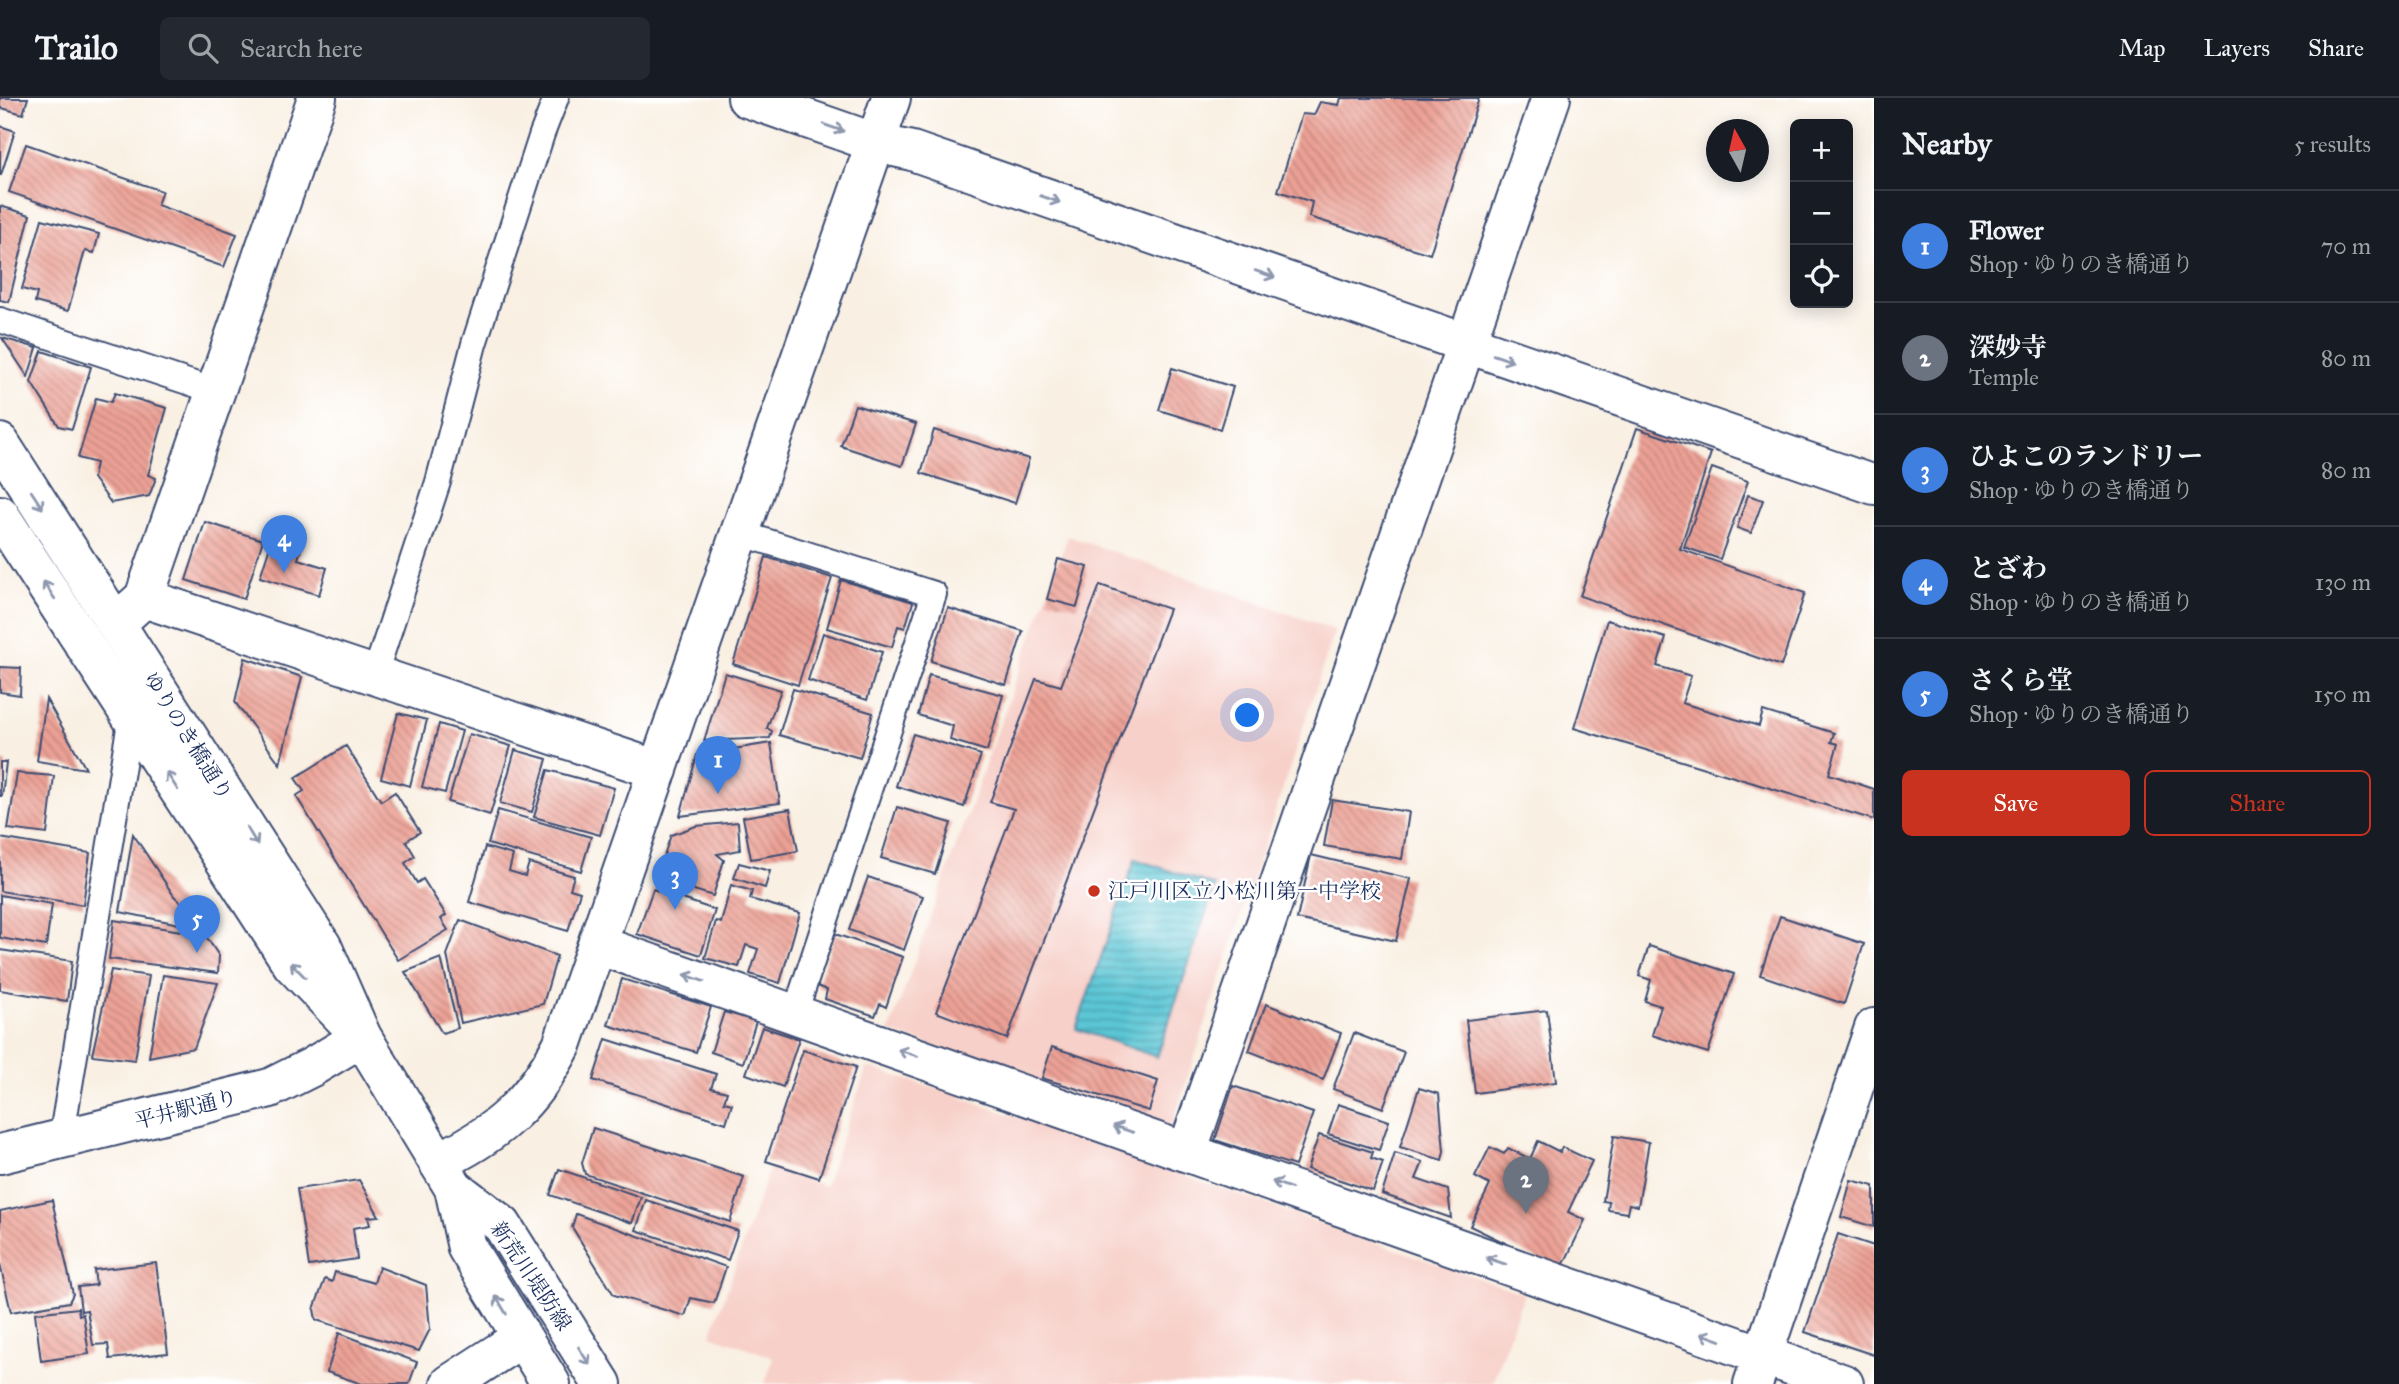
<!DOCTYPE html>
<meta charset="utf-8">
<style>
:root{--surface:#171b24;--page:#242831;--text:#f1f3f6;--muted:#9ea1a6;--line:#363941;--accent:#c8321e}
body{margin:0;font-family:"IM FELL Great Primer","Noto Serif JP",serif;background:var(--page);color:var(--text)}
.controls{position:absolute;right:21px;top:21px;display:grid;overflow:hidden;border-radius:10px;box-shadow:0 4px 18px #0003}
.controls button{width:63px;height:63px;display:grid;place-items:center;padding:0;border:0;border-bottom:2px solid var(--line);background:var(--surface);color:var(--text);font:35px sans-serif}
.compass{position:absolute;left:1706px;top:21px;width:63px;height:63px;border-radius:50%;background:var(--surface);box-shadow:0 4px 18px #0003;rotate:352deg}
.you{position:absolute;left:1248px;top:618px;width:24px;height:24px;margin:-18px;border:5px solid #fff;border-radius:50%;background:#1a73e8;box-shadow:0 0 0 10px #1a73e833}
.badge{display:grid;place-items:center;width:46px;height:46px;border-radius:50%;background:var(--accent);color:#fff;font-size:23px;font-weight:700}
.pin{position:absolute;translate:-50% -58px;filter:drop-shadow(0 2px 4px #0008)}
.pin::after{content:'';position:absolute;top:37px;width:24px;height:21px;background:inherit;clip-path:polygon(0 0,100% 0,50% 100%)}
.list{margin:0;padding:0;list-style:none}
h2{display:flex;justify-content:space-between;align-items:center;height:91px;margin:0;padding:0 28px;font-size:30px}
h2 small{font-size:23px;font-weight:400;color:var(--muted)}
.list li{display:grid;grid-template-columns:46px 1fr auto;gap:21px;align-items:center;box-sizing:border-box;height:112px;padding:0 28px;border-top:2px solid var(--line)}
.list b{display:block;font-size:26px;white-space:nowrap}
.list p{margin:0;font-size:23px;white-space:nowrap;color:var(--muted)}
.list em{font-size:23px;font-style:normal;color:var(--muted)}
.actions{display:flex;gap:14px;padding:21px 28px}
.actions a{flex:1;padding:16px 0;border:2px solid var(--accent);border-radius:10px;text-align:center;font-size:24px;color:var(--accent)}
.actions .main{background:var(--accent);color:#fff}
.icon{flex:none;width:38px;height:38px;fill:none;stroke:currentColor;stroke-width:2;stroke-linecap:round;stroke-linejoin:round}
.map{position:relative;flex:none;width:1874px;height:1286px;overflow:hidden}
header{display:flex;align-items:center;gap:42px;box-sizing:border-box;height:98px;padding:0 35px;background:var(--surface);border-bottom:2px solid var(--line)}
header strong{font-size:33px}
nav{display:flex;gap:38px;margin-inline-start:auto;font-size:24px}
.search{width:490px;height:63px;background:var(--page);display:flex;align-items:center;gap:18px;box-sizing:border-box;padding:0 24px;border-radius:10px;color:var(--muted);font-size:26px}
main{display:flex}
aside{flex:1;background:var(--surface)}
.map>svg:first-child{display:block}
.built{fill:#f7d0c9}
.water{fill:url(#water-rules);stroke:#3b7a9a;stroke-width:2}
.building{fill:url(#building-back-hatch)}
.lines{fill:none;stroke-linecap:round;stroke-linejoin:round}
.lane-casing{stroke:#3c4c72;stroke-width:28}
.street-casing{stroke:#3c4c72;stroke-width:42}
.secondary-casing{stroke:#3c4c72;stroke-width:42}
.lane{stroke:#fff;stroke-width:24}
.street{stroke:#fff;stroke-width:38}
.secondary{stroke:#fff;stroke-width:38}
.oneway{stroke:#8d97ae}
.poi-dot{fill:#c8321e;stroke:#fff;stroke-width:2.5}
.labels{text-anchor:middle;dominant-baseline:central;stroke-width:5;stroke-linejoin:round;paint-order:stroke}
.street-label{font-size:21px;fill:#1b2f5e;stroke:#fff}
.poi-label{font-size:21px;fill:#1b2f5e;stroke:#fff;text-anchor:start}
</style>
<header>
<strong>Trailo</strong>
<div class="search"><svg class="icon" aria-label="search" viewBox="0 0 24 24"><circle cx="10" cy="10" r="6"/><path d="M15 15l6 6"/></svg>Search here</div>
<nav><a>Map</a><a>Layers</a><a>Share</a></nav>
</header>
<main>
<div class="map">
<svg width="1874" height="1286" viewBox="0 0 1874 1286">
<defs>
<pattern id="water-rules" width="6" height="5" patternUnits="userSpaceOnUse" patternTransform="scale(1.75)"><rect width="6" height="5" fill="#5bc6d5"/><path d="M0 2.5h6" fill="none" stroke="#4aa1b0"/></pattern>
<pattern id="building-back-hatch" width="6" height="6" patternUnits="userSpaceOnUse" patternTransform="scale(1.75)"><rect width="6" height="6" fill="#eda195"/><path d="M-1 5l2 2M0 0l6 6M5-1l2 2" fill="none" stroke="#bf847d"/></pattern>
</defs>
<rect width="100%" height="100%" fill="#fff"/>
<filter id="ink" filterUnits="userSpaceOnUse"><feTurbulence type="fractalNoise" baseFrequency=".0143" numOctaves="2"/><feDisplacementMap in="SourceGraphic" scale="14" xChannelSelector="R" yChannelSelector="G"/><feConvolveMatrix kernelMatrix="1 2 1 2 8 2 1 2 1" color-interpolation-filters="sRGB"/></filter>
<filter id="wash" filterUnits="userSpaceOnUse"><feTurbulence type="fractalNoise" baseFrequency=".00686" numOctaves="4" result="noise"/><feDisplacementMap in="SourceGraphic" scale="28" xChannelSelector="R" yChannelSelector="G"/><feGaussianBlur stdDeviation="1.57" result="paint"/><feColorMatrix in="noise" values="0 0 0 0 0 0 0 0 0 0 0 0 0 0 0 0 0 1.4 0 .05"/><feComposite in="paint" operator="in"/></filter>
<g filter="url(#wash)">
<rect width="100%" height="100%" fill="#f9f0e3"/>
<polygon class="built" points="1068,438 1335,532 1172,1028 972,962 960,999 1524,1196 1492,1286 765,1286 773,1259 711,1237 770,1069 825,1088 867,969 937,991 949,953 889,934"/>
<polygon class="water" points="1135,761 1215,788 1157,959 1076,931"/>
<g id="blocks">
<g class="building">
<polygon points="0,0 28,0 23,16 2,10 0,14"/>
<polygon points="1341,0 1479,0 1430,156 1309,119 1312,104 1278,93 1302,16 1314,17 1320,4 1339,7"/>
<polygon points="0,28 15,33 1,77 0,77"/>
<polygon points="26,46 162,93 157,107 237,136 224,169 9,94"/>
<polygon points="0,108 30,117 9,204 0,202"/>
<polygon points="42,121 99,136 94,155 85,153 68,213 35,204 37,195 22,191"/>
<polygon points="2,240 37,250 28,279"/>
<polygon points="42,253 91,269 72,331 59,328 31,284"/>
<polygon points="1172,270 1233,289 1220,331 1159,312"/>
<polygon points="115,295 167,310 148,377 156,380 149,398 111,405 93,380 96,365 78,360 96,300 111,304"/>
<polygon points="855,307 916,326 902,368 841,348"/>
<polygon points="1637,330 1711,355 1680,451 1805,495 1781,568 1580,498"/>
<polygon points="934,332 1029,361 1015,405 921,375"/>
<polygon points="1712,370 1748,383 1720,461 1684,449"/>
<polygon points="1748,397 1763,402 1751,435 1737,430"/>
<polygon points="205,424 263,442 244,501 186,482"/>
<polygon points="276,429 305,438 298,461 327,470 319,497 260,479"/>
<polygon points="766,459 832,480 798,587 733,566"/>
<polygon points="1058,461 1088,469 1077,509 1047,501"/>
<polygon points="841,482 913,504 905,530 898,528 892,549 827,530"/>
<polygon points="1100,487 1169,511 1007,941 936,914 1014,711 990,704 1036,581 1061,588"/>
<polygon points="948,510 1023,533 1006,587 931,563"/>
<polygon points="1607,522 1666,540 1657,568 1691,578 1682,605 1759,628 1763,613 1834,635 1831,644 1838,646 1829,676 1874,691 1874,722 1574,630"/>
<polygon points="823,535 882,554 867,602 808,582"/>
<polygon points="245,560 302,579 280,666 235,604"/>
<polygon points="0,569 21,570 20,597 0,594"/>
<polygon points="725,575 781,592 767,630 772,633 770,640 704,643"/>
<polygon points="929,577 1003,597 987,653 950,642 953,628 918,617"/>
<polygon points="793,591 873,615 860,660 779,637"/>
<polygon points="46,601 86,671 37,663"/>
<polygon points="398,615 427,622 410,688 381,680"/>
<polygon points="439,626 462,633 445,695 422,689"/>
<polygon points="469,636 511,648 490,717 448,704"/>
<polygon points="913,636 981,657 964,709 896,688"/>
<polygon points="771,645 780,705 680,718 697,657"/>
<polygon points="346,648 381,703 395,694 420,734 406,743 415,758 405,765 417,785 423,781 446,817 441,821 448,832 398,862 296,698 304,693 295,680"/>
<polygon points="515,652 547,661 532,714 500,705"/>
<polygon points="0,664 6,664 2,698 0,698"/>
<polygon points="548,672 614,690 600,737 534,719"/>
<polygon points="17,675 54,678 47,736 8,731"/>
<polygon points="1332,702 1409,714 1402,761 1324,748"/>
<polygon points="897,709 951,725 935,776 881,760"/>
<polygon points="790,711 798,753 751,761 743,719"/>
<polygon points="498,712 591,739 581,773 488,746"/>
<polygon points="738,724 740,752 717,756 724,762 713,798 656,780 671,737 696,728"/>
<polygon points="133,736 174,798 184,807 184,827 120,814"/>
<polygon points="0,740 90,755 83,807 0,793"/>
<polygon points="485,749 513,757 509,773 525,778 529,765 574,778 570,791 580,794 568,833 469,804"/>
<polygon points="1311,757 1411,781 1396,843 1297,821"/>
<polygon points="739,765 770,773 765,790 734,780"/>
<polygon points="868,779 923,798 904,852 849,832"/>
<polygon points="731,787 752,793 750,801 800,815 780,885 750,876 758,851 746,847 739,869 705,860 716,823 721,825"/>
<polygon points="653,791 715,812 701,857 637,836"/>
<polygon points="0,797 52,806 46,848 0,840"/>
<polygon points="1780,818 1864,846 1844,906 1760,877"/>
<polygon points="114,822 205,837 219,858 218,875 109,861"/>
<polygon points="460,822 557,858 543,906 461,925 447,857"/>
<polygon points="835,836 903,859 886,909 880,906 875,918 825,901 827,892 817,888"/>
<polygon points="1649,848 1734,876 1708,955 1652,937 1661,908 1645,903 1651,882 1639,878"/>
<polygon points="0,852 72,863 67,903 0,892"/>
<polygon points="441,860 458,930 442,935 405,874"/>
<polygon points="111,872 149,878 135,962 92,957"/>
<polygon points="163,877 218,885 194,950 149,959"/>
<polygon points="622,881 711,909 696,954 608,927"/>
<polygon points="1266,906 1341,935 1323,982 1249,953"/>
<polygon points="1547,912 1556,984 1475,995 1466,922"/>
<polygon points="724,914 756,923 743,965 711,954"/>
<polygon points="762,929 799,941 783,989 746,976"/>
<polygon points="1354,935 1404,954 1383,1010 1333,991"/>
<polygon points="606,941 716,976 711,990 727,994 724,1004 732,1006 726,1025 593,982"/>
<polygon points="1052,949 1158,983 1149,1013 1042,980"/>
<polygon points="803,952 856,969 819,1080 766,1063"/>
<polygon points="1233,988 1313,1015 1295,1068 1215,1042"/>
<polygon points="1419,990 1439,996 1444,1053 1442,1062 1400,1049"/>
<polygon points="1338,1006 1389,1023 1379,1052 1328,1036"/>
<polygon points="593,1030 744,1079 730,1124 585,1076 582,1065"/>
<polygon points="1319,1037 1373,1054 1371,1060 1383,1064 1373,1093 1307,1071"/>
<polygon points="1614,1038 1649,1044 1638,1108 1629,1106 1627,1115 1608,1112 1609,1104 1603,1103"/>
<polygon points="1538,1043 1560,1054 1562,1049 1592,1063 1568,1114 1585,1122 1561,1172 1470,1128 1490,1087 1475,1079 1490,1049 1504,1056 1508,1050 1530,1061"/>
<polygon points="1395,1055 1423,1064 1416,1081 1448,1092 1451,1120 1382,1096"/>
<polygon points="559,1071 641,1099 632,1125 550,1097"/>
<polygon points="359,1082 379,1118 368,1119 370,1127 353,1130 357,1161 309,1168 297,1091"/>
<polygon points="1851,1082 1874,1088 1874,1129 1841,1119"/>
<polygon points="52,1102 73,1196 69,1204 11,1214 0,1166 0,1113"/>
<polygon points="646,1102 738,1133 728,1162 636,1132"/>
<polygon points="576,1116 726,1169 714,1205 691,1200 685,1218 614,1197 572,1129"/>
<polygon points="1838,1136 1874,1148 1874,1257 1805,1234"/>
<polygon points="156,1165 168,1255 110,1261 108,1246 93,1247 87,1212 81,1213 78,1189 96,1187 94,1172"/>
<polygon points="379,1169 426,1187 430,1231 419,1253 316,1222 314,1211 325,1181 332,1184 335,1174 374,1185"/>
<polygon points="78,1210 79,1217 83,1216 89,1256 41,1263 35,1215"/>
<polygon points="339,1235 417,1264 409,1286 362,1286 327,1274"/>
</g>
</g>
</g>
<g filter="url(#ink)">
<use href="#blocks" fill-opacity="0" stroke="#3c4c72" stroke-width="2"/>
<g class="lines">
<defs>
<g id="lane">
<polyline points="0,222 215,293"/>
<polyline points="740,435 934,496 795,915"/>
<polyline points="375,576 438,384 474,246 542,36 556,0"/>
<polyline points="61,1042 131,618"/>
</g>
<g id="street">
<polyline points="747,0 876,45 912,53 1874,387"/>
<polyline points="144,500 658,672"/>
<polyline points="116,525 144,500 317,0"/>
<polyline points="598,847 1844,1286"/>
<polyline points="1187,1054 1551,0"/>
<polyline points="1753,1286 1874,930"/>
</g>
<g id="secondary">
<polyline points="0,345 322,848 362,939 454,1090 467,1150 551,1286"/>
<polyline points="0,417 292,866 344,920"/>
<polyline points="0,1056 270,990 312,969 362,939"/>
<path d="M438 1064C497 1036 532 1005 562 947L891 0"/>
<polyline points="454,1090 502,1127 602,1286"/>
<polyline points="450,1286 521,1240"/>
</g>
</defs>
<use href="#lane" class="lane-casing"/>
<use href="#street" class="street-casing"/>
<use href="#secondary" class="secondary-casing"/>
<use href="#lane" class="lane"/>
<use href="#street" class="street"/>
<use href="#secondary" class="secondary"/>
</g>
<defs><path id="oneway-shaft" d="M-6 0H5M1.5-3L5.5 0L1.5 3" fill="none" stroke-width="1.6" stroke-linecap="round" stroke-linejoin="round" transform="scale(1.75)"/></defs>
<g class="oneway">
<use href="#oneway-shaft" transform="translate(834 30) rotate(19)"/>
<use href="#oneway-shaft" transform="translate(1050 101) rotate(19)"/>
<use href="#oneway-shaft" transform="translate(1265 176) rotate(19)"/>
<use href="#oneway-shaft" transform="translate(1503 260) rotate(19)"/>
<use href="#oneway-shaft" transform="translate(37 402) rotate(57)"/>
<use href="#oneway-shaft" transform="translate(49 492) rotate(-123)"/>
<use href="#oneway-shaft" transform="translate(172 683) rotate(-123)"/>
<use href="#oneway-shaft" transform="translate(252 738) rotate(58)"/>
<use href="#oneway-shaft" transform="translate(298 872) rotate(-134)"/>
<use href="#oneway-shaft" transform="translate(694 880) rotate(-161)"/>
<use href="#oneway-shaft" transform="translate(908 955) rotate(-161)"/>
<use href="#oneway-shaft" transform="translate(1123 1031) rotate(-161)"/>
<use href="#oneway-shaft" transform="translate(1282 1087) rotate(-160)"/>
<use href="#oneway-shaft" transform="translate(1496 1163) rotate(-161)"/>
<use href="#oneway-shaft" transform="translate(501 1207) rotate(-121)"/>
<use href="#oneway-shaft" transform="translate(1711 1239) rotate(-160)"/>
<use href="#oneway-shaft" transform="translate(584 1258) rotate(58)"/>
</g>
</g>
<circle class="poi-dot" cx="1094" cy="793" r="7"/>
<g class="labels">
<g class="street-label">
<text transform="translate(188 638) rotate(58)">ゆりのき橋通り</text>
<text transform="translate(186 1011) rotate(-14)">平井駅通り</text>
<text transform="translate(531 1178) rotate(56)">新荒川堤防線</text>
</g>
<g class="poi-label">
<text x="1108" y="793">江戸川区立小松川第一中学校</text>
</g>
</g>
</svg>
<div class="controls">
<button>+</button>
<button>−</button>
<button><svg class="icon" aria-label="locate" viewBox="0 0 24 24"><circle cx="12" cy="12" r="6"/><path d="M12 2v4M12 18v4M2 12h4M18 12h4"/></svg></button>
</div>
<svg class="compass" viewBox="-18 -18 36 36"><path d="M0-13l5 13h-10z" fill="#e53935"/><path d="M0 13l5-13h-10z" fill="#9ea1a6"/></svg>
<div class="you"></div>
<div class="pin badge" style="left:718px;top:696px;background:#3f7fe0">1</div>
<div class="pin badge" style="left:1526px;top:1116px;background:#6b7280">2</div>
<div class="pin badge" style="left:675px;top:812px;background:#3f7fe0">3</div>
<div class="pin badge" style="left:284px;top:475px;background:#3f7fe0">4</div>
<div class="pin badge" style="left:197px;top:855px;background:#3f7fe0">5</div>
</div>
<aside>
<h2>Nearby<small>5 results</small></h2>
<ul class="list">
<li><span class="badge" style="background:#3f7fe0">1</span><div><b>Flower</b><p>Shop · ゆりのき橋通り</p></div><em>70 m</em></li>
<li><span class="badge" style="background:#6b7280">2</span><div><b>深妙寺</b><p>Temple</p></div><em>80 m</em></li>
<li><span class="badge" style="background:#3f7fe0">3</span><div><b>ひよこのランドリー</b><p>Shop · ゆりのき橋通り</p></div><em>80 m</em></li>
<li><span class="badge" style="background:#3f7fe0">4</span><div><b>とざわ</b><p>Shop · ゆりのき橋通り</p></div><em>130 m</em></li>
<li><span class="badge" style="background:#3f7fe0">5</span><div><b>さくら堂</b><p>Shop · ゆりのき橋通り</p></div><em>150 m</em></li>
</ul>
<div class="actions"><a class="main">Save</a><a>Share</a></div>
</aside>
</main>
